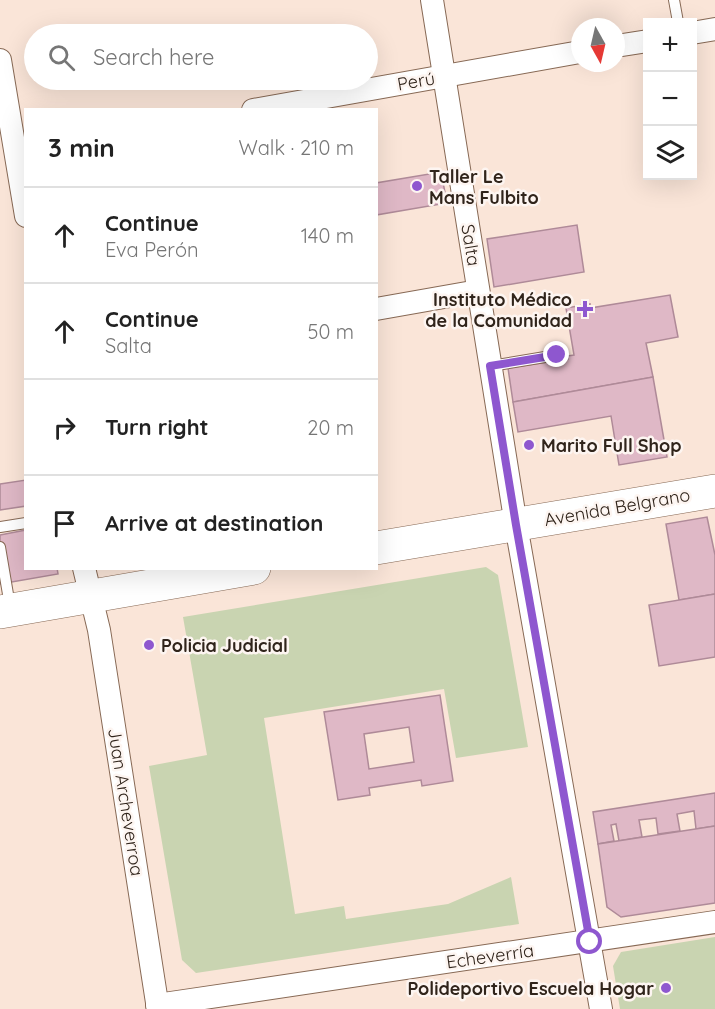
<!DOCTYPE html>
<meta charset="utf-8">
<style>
:root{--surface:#fff;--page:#f2f2f2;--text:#222;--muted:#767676;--line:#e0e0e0}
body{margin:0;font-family:Quicksand,sans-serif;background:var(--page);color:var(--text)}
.controls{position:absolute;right:18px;top:18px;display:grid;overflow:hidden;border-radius:0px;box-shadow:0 6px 24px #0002}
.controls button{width:54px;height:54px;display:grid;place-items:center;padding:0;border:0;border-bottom:2px solid var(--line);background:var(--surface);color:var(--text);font:30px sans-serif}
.compass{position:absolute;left:571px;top:18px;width:54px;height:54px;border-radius:50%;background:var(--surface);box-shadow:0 6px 24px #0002;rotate:172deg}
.stop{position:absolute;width:18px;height:18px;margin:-14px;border:4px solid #8e57cf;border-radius:50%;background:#fff}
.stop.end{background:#8e57cf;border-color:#fff;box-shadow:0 2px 6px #0008}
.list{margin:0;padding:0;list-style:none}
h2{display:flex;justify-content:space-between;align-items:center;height:78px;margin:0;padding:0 24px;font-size:26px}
h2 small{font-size:20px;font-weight:400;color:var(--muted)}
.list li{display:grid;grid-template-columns:39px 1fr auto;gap:18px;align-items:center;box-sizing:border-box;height:96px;padding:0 24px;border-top:2px solid var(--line)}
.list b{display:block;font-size:22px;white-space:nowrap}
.list p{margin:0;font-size:20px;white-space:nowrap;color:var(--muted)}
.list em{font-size:20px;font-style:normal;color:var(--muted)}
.icon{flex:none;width:33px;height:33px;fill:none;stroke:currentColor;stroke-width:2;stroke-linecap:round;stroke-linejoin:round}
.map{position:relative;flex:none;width:715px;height:1009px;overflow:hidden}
.search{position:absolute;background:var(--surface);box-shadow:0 6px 24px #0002;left:24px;top:24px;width:354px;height:66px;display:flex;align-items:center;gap:15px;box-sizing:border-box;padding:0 21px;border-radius:33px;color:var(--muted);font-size:22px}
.panel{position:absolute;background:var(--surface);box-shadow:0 6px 24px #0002;left:24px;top:108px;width:354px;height:462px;border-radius:0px}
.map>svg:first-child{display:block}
.green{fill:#c9d4b1}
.building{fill:#dfb8c6;stroke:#af8a98;stroke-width:1.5;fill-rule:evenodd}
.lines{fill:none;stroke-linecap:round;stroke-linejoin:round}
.lane-casing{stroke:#876955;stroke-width:12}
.street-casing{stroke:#876955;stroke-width:24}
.primary-casing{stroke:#876955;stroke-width:34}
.lane{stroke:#fff;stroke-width:10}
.street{stroke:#fff;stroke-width:22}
.primary{stroke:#fff;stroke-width:33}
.route{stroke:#8e57cf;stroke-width:8}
.poi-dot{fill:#8e57cf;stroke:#fdf5f1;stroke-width:2}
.labels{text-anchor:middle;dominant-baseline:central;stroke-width:5;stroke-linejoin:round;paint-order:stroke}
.street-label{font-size:18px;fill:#30241b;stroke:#fdf5f1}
.poi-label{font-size:18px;font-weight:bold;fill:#30241b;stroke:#fdf5f1;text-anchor:start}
</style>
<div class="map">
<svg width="715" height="1009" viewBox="0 0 715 1009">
<rect width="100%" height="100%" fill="#fae5d8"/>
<g class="green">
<polygon points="486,567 498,575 528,747 456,758 444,689 264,718 295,914 344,906 346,919 448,904 511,877 519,924 196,973 182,960 149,766 207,755 183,617"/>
<polygon points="715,937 715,1009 620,1009 613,966 621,952"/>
</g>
<g class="building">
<polygon points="441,172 447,203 376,215 376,183"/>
<polygon points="577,225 584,272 494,287 487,239"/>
<polygon points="670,295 678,337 646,343 653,377 513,402 508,368 568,359 567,356 574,355 566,308 590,304 590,308"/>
<polygon points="653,377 667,457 619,465 611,416 518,432 513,402"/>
<polygon points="26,480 26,506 0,510 0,484"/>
<polygon points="707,517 715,555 715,594 679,600 666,524"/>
<polygon points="26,530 26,568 57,568 58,574 0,584 0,535"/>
<polygon points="715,594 715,657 659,666 649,605"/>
<path d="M440 695 453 781 422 786 421 780 369 788 370 795 338 800 324 712ZM409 727 414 762 369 769 364 734Z"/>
<polygon points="715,793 715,826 696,829 694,811 677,814 680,831 658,834 656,818 639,820 642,837 619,841 616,824 611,825 614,841 598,844 593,812"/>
<polygon points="715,826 715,903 621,917 607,907 598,844"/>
</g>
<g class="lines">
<defs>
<g id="lane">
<polyline points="674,0 678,22"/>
<polyline points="491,366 557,355"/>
<polyline points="0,527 26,523"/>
<polyline points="0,547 10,606"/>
</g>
<g id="street">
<polyline points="432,0 516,525 601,1009"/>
<polyline points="692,33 715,29"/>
<polyline points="616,46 648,41"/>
<polyline points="0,60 26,216"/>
<polyline points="253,110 580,52"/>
<polyline points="376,309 478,291"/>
<polyline points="84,568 99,630 158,1009"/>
<polyline points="157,1005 715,922"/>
</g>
<g id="primary">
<polyline points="376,548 715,491"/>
<polyline points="0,612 254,568"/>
</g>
</defs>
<use href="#lane" class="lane-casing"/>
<use href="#street" class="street-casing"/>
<use href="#primary" class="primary-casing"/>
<use href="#lane" class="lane"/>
<use href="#street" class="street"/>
<use href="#primary" class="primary"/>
</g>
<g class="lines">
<polyline class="route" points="557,355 490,366 516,525 590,942"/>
</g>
<g class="poi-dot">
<circle cx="417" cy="186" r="6"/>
<path d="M582 300h6v6h6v6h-6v6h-6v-6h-6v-6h6z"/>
<circle cx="529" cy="445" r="6"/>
<circle cx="149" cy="645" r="6"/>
<circle cx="666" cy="988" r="6"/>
</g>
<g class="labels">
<g class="street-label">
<text transform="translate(416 81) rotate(-10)">Perú</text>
<text transform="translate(471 245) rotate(81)">Salta</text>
<text transform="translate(617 507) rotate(-10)">Avenida Belgrano</text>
<text transform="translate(126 802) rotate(81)">Juan Archeverroa</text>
<text transform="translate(490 956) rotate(-8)">Echeverría</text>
</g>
<g class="poi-label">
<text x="429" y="176">Taller Le<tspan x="429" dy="21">Mans Fulbito</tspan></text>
<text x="572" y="299" text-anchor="end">Instituto Médico<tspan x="572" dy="21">de la Comunidad</tspan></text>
<text x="541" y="445">Marito Full Shop</text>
<text x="161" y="645">Policia Judicial</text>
<text x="654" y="988" text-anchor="end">Polideportivo Escuela Hogar</text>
</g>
</g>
</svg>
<div class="controls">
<button>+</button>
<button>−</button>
<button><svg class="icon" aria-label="layers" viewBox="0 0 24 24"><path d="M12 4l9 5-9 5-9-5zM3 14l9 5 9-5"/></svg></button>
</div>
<svg class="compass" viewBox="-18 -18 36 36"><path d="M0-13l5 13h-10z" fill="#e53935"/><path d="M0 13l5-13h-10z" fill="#767676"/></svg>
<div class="stop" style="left:590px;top:942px"></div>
<div class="stop end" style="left:557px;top:355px"></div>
<div class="search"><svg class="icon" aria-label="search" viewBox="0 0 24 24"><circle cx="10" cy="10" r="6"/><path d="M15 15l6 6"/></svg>Search here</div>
<section class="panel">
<h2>3 min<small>Walk · 210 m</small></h2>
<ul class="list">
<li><svg class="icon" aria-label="ahead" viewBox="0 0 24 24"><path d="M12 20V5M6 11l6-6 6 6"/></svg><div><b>Continue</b><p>Eva Perón</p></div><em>140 m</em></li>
<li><svg class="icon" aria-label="ahead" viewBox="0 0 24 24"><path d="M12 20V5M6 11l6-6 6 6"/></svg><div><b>Continue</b><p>Salta</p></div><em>50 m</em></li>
<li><svg class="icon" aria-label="right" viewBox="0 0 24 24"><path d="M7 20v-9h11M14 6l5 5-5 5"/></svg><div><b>Turn right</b></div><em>20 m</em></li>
<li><svg class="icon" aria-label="arrive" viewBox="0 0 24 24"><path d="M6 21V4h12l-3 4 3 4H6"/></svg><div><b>Arrive at destination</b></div></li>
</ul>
</section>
</div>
